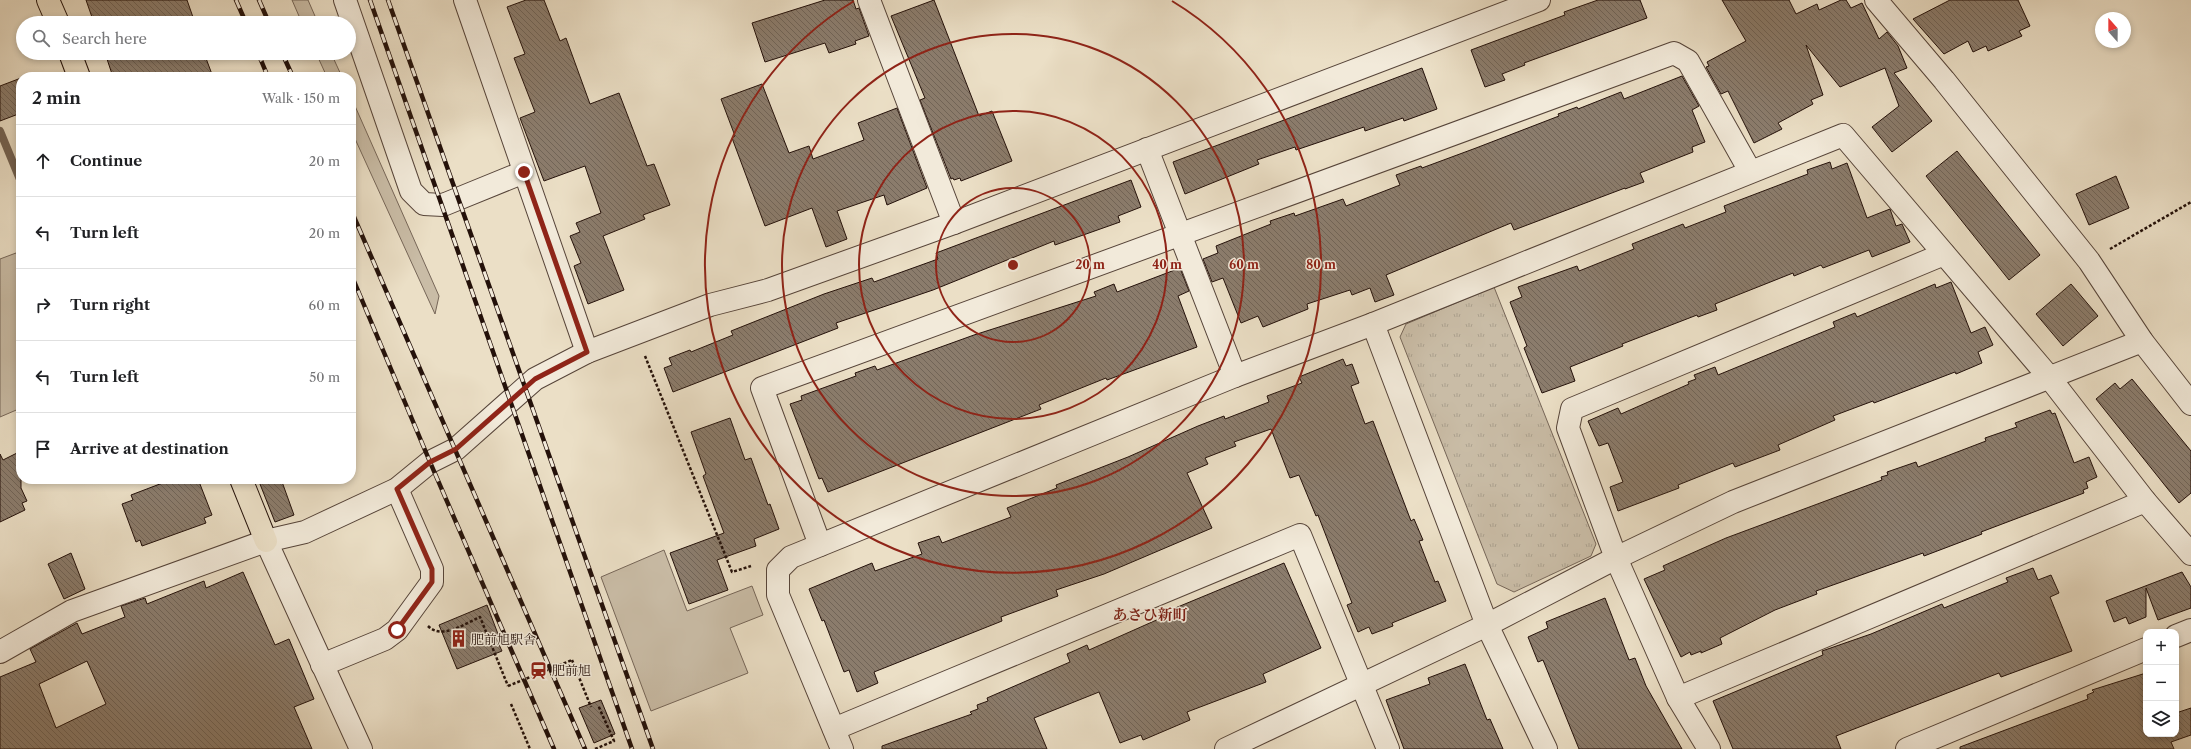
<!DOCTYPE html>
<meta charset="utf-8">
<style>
:root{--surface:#fff;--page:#f2f2f2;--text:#202124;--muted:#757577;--line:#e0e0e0}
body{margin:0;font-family:"Libre Caslon Text","Noto Serif JP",serif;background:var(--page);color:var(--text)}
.controls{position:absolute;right:12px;bottom:12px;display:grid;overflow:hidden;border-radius:8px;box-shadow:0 2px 6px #0003}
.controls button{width:36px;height:36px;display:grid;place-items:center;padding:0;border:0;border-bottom:1px solid var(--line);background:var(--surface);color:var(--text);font:20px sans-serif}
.compass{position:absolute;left:2095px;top:12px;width:36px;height:36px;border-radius:50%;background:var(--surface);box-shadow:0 2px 6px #0003;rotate:339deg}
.stop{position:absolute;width:12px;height:12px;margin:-9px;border:3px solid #8f2418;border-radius:50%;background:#fff}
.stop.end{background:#8f2418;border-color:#fff;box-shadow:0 1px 4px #0008}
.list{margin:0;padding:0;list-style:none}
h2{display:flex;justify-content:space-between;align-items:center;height:52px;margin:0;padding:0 16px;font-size:17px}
h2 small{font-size:13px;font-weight:400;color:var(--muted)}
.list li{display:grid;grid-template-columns:26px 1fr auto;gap:12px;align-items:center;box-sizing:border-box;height:72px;padding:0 16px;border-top:1px solid var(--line)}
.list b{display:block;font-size:15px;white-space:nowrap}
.list em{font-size:13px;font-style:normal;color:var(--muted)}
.icon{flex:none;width:22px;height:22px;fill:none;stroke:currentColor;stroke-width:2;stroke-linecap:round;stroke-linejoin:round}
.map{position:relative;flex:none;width:2191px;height:749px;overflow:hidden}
.search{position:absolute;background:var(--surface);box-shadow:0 2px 6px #0003;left:16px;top:16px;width:340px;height:44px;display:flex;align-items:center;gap:10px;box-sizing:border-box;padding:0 14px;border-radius:22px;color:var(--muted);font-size:15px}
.panel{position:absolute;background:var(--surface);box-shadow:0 2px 6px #0003;left:16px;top:72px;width:340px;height:412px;border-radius:16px}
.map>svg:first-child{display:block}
.grass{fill:#c9bca6;stroke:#766658}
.park{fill:url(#park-tufts);stroke:#766658}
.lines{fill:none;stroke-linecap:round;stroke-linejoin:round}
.stream{stroke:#736354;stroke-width:8}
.building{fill:url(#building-back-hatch);stroke:#24110a;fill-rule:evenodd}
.minor-casing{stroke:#564439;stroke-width:24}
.major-casing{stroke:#24110a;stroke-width:24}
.path{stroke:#24110a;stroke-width:2.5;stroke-dasharray:3 2;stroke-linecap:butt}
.minor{stroke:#f2eada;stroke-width:22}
.major{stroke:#ebdfc6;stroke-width:22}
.rail-casing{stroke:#24110a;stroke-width:4.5}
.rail{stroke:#f2eada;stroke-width:3;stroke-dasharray:9;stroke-linecap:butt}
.path-bridge{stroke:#24110a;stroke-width:2.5;stroke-dasharray:3 2;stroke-linecap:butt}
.route{stroke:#8f2418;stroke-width:5}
.ring{fill:none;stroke:#8f2418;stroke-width:2}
.labels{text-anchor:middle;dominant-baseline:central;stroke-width:3;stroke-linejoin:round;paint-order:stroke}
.poi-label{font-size:13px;fill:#24110a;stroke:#f2eada;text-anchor:start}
.quarter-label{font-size:15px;font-weight:bold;fill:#7a1f14;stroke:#f2eada}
.centre{fill:#8f2418;stroke:#f2eada;stroke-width:2}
.ring-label{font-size:12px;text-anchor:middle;font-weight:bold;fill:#8f2418;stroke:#f2eada;stroke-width:3;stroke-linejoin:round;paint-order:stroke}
</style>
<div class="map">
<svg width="2191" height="749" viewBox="0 0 2191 749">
<defs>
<pattern id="park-tufts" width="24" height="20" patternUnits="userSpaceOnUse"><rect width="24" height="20" fill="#c9bca6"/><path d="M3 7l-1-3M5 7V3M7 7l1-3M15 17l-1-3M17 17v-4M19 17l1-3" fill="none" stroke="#aca18e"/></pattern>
<pattern id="building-back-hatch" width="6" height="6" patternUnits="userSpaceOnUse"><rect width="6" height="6" fill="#8b7c6c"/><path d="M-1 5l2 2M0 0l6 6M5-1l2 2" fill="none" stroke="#716457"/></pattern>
</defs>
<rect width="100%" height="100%" fill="#ebdfc6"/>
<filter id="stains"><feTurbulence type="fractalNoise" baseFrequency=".005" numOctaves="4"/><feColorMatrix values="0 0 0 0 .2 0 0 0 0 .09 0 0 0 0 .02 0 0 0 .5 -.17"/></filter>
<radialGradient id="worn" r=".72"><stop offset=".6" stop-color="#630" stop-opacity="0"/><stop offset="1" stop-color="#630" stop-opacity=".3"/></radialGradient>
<g class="grass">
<polygon points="292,0 308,0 318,23 302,23"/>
<polygon points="316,53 331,53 342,77 327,77"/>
<polygon points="351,97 439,296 435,314 351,130"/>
<polygon points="16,253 21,266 21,408 0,417 0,259"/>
<polygon points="664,550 687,611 752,586 763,615 730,628 748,673 651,711 601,577"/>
</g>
<polygon class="park" points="1494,287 1596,544 1591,556 1514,592 1497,584 1400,337 1406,324"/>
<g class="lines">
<polyline class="stream" points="0,131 21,182"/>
</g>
<g class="building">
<polygon points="86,0 187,0 195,23 94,23"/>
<polygon points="526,0 544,0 560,41 566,38 590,104 619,93 647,166 654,164 670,205 643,215 645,219 603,236 624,290 588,304 574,266 581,263 570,236 580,232 576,223 601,213 585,166 544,181 520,118 535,112 514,58 525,54 507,7"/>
<polygon points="825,0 853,0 856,9 859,8 869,36 855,41 856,44 829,53 825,43 765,62 752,23"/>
<polygon points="934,0 979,116 992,111 1012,161 961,181 960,178 954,180 953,178 951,179 920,100 925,98 891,16"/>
<polygon points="1598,0 1640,0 1647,18 1524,63 1525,65 1502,74 1505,80 1485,87 1471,50 1565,15 1564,12"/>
<polygon points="1722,0 1789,0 1796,14 1817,4 1819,10 1841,0 1846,0 1851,8 1862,3 1879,39 1887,32 1898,46 1907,68 1894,73 1932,121 1892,152 1872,127 1899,106 1885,68 1840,87 1806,45 1823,95 1811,100 1813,104 1778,123 1782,129 1754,143 1728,91 1721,94 1706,67 1709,66 1707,62 1746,41"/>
<polygon points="1950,0 2018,0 2030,26 2019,31 2022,36 1988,51 1986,46 1973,52 1968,41 1944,54 1913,19"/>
<polygon points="105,53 204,53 213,77 113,77"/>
<polygon points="1422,68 1437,109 1404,121 1403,118 1365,131 1364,127 1296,150 1295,147 1257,160 1259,164 1185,194 1173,162"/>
<polygon points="1682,76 1699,106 1692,110 1705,142 1692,147 1693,152 1640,173 1644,182 1625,189 1625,188 1514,230 1511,223 1386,275 1394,295 1375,302 1370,288 1352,295 1350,290 1307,304 1308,309 1263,327 1258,316 1241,323 1223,278 1212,282 1203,259 1218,253 1216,246 1271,224 1270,221 1294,213 1295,216 1343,199 1346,206 1400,185 1396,175 1421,166 1422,168 1476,148 1559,116 1558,114 1577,107 1578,109 1621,92 1624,99"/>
<polygon points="21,78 21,113 0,121 0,86"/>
<polygon points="762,84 789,153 809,146 813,159 864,140 858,123 897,108 927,188 887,205 884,195 837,211 847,239 826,247 812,208 765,226 732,138 735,136 721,99"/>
<polygon points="1957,151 2040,255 2009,280 1926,176"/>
<polygon points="1830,162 1832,169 1847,163 1867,218 1890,209 1896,226 1902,224 1910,242 1872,257 1869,250 1823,268 1821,265 1794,276 1793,273 1715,304 1717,310 1698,317 1697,315 1622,344 1623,346 1570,367 1575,381 1542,393 1524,348 1527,346 1510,302 1522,297 1518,287 1577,266 1579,271 1634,249 1632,244 1683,224 1685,228 1726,212 1724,206 1808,174 1807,170"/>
<polygon points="2116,176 2129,208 2089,225 2076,194"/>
<polygon points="1131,180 1141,207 1118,216 1120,222 1055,245 1054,241 933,290 836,323 838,328 673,392 664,368 672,365 669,358 690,350 691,352 733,335 731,331 824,294 872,278 874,282 938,259 936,253"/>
<polygon points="1180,268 1189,291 1178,296 1197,347 1107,380 1106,378 1039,405 1041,409 828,492 822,478 819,479 790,404 802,400 801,396 856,376 855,373 875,366 877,370 974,335 1096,296 1094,292 1114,284 1117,292"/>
<polygon points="1951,282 1971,333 1985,327 1993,345 1978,352 1982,363 1956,374 1955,372 1874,403 1873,401 1833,416 1835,420 1778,445 1780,450 1735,467 1733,463 1678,485 1679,488 1618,511 1610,487 1623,482 1608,443 1599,446 1588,421 1618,408 1621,414 1689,384 1688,382 1696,379 1694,375 1715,367 1718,375 1835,327 1833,322 1855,313 1857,317 1935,284 1936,288"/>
<polygon points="2071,284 2098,316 2063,346 2036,314"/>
<polygon points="1343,359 1346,366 1352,364 1359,383 1351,386 1365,424 1373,421 1411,521 1414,519 1423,540 1419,541 1435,582 1438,581 1446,601 1392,623 1393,626 1372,634 1369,627 1358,632 1347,605 1352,603 1318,515 1316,516 1299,475 1290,478 1271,429 1234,442 1236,446 1205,458 1208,464 1187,473 1212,528 1104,574 1056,590 1058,596 1001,617 1002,621 874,672 878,683 857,692 849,670 844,672 824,620 822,621 809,589 872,563 875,571 922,554 918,543 939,536 942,543 1011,517 1007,508 1057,488 1056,485 1128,457 1198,426 1224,416 1225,419 1269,402 1267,396 1302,383 1299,377"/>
<polygon points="2132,379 2191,451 2191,493 2179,503 2096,399 2115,383 2120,389"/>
<polygon points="2050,410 2052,414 2055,413 2074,463 2089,457 2097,477 2086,482 2088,488 2083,490 2084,493 1981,532 1982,534 1924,556 1923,553 1816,591 1817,594 1775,610 1720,638 1722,644 1701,653 1701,651 1691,655 1690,652 1681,657 1644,579 1665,570 1663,566 1726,538 1882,480 1881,477 1888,475 1887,472 1916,462 1918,467 1986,441 1985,438 2017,427 2015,423"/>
<polygon points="730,418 745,460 751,458 768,505 770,504 779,529 754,539 756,546 717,560 728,590 689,604 670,553 724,533 703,476 706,474 691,432"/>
<polygon points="21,451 21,488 27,501 22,503 25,510 0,522 0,454 3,460"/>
<polygon points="173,479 198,479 212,515 204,518 206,523 142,546 140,540 136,542 122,504 133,500 131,495"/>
<polygon points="258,479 281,479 294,515 275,522"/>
<polygon points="71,553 85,589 64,599 48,564"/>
<polygon points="1284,563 1321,648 1263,674 1266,682 1187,712 1190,720 1143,740 1141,735 1120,743 1099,692 1034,718 1047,749 882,749 882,746 972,714 970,712 978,709 977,705 988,701 987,698 1070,662 1067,654 1087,645 1089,650 1170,614 1168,611"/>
<polygon points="2033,568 2038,580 2051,575 2059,593 2050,597 2072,651 2001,677 1999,673 1836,736 1841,749 1733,749 1713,701 1823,655 1822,651 1871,634 1942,604 1944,608 2008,582 2006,578"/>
<path d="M243 572 275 645 289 639 314 699 294 707 312 749H0V677L36 662 30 649 77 623 82 634 125 617 121 606 145 598 147 604 204 581 206 588ZM87 661 106 704 56 728 39 684Z"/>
<polygon points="2182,572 2191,587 2191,608 2158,620 2146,588 2146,617 2129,624 2126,617 2114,622 2106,601"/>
<polygon points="1605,598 1629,660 1635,658 1646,686 1682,749 1579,749 1543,660 1538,662 1528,637 1548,628 1546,622"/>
<polygon points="487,605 498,634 495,636 502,651 457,669 439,625"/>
<polygon points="1465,664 1487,720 1490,719 1503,749 1404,749 1386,700 1430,684 1428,678"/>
<polygon points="2146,673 2146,734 2176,734 2176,713 2191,708 2191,735 2171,742 2174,749 1960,749 1960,747 2088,699 2087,695 2094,692 2092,690"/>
<polygon points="601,700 615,734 594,743 579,708"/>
</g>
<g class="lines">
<defs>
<g id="minor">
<polyline points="345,0 411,191 424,204 443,205 524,172"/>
<polyline points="465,0 587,352"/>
<polyline points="869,0 954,223"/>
<polyline points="1876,0 1944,80 2089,261 2142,341 2191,404"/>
<polyline points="1147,149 1235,376"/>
<polyline points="1373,324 1487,625 1546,749"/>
<polyline points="266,541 361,749"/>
<polyline points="820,545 762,388 1674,53 1688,61 1750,171"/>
<polyline points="2176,636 2191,630"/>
<polyline points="0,652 72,611 266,541 305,532 397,489 430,462 456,449 535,379 587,352 710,305 768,290 954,223 1539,0"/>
<polyline points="322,665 385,639 397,630 432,582 432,569 397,489"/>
<polyline points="1678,698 2145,501"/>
<polyline points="834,729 1300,535 1388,749"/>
<polyline points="842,749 778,595 778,570 791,557 1235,376 1373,324 1843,135 2049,377 2145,501 2191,554"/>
<polyline points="1226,749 1487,625 1616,558 1733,502 2142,341"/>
<polyline points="1709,749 1678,698 1616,558 1568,428 1572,409 1944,254"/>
<polyline points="1907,749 2146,649"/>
</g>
<g id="major">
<polyline points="48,0 58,23"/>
<polyline points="70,53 79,77"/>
<polyline points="241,479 266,541"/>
</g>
</defs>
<use href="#minor" class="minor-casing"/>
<use href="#major" class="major-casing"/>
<g class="path">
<polyline points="2110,249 2191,202"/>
<polyline points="645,356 732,572 751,566"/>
<path d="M428 626C442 640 464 624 480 617L508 686"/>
<polyline points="572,660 591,707"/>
<polyline points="511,704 530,749"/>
<polyline points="595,749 614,741 598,705"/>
</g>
<use href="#minor" class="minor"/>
<use href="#major" class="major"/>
<defs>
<g id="rail">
<polyline points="236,0 246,23"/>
<polyline points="259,0 269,23"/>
<polyline points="370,0 632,749"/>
<polyline points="388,0 653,749"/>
<polyline points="258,53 268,77"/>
<polyline points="282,53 293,77"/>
<polyline points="351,210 585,749"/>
<polyline points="351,274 430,462 554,749"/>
</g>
</defs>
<use href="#rail" class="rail-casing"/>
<use href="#rail" class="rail"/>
<polyline class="path-bridge" points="508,686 572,660"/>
</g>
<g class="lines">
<polyline class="route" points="397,630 432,582 432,569 397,489 430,462 456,449 535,379 587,352 524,172"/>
</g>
<g class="ring">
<circle cx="1013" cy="265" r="77"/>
<circle cx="1013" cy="265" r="154"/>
<circle cx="1013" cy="265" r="231"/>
<path d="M1172 1A308 308 0 1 1 854 1"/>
</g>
<defs>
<symbol id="building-bare" viewBox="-9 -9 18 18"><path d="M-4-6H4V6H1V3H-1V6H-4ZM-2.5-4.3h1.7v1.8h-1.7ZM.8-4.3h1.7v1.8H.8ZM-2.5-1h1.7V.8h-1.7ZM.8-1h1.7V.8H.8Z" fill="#8f2418" stroke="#f2eada" stroke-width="2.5" paint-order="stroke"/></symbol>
<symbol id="station-bare" viewBox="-9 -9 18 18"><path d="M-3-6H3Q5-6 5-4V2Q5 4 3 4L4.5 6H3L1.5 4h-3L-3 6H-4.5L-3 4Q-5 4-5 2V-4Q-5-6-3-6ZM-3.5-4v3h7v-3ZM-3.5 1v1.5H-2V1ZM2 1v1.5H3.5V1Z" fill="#8f2418" stroke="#f2eada" stroke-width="2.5" paint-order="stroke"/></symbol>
</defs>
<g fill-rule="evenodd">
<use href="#building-bare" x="446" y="626" width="25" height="25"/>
<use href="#station-bare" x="526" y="658" width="25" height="25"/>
</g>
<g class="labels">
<g class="poi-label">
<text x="471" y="639">肥前旭駅舎</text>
<text x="552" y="670">肥前旭</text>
</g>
<g class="quarter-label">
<text x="1150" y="614">あさひ新町</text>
</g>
</g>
<circle cx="1013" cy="265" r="6" class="centre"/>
<g class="ring-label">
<text x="1090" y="269">20 m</text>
<text x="1167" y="269">40 m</text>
<text x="1244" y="269">60 m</text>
<text x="1321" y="269">80 m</text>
</g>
<rect width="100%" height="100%" filter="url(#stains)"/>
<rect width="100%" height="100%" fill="url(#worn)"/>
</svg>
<div class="controls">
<button>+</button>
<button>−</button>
<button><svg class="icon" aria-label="layers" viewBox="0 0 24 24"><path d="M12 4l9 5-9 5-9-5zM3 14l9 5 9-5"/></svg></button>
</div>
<svg class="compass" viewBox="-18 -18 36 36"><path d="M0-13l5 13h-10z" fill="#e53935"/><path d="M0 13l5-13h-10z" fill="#757577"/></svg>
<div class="stop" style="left:397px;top:630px"></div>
<div class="stop end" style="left:524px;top:172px"></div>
<div class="search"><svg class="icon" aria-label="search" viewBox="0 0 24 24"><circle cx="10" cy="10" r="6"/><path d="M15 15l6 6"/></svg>Search here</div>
<section class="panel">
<h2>2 min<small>Walk · 150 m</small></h2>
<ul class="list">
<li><svg class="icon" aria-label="ahead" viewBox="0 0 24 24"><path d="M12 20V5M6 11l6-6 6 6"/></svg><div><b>Continue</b></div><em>20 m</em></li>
<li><svg class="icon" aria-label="left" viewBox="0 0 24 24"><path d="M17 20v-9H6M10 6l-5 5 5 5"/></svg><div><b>Turn left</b></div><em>20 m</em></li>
<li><svg class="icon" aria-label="right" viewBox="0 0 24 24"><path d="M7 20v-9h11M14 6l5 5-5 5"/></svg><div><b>Turn right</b></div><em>60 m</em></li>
<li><svg class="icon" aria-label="left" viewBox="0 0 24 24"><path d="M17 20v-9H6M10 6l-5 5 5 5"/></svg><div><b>Turn left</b></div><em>50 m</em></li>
<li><svg class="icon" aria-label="arrive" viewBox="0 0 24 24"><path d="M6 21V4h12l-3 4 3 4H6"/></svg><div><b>Arrive at destination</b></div></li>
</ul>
</section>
</div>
